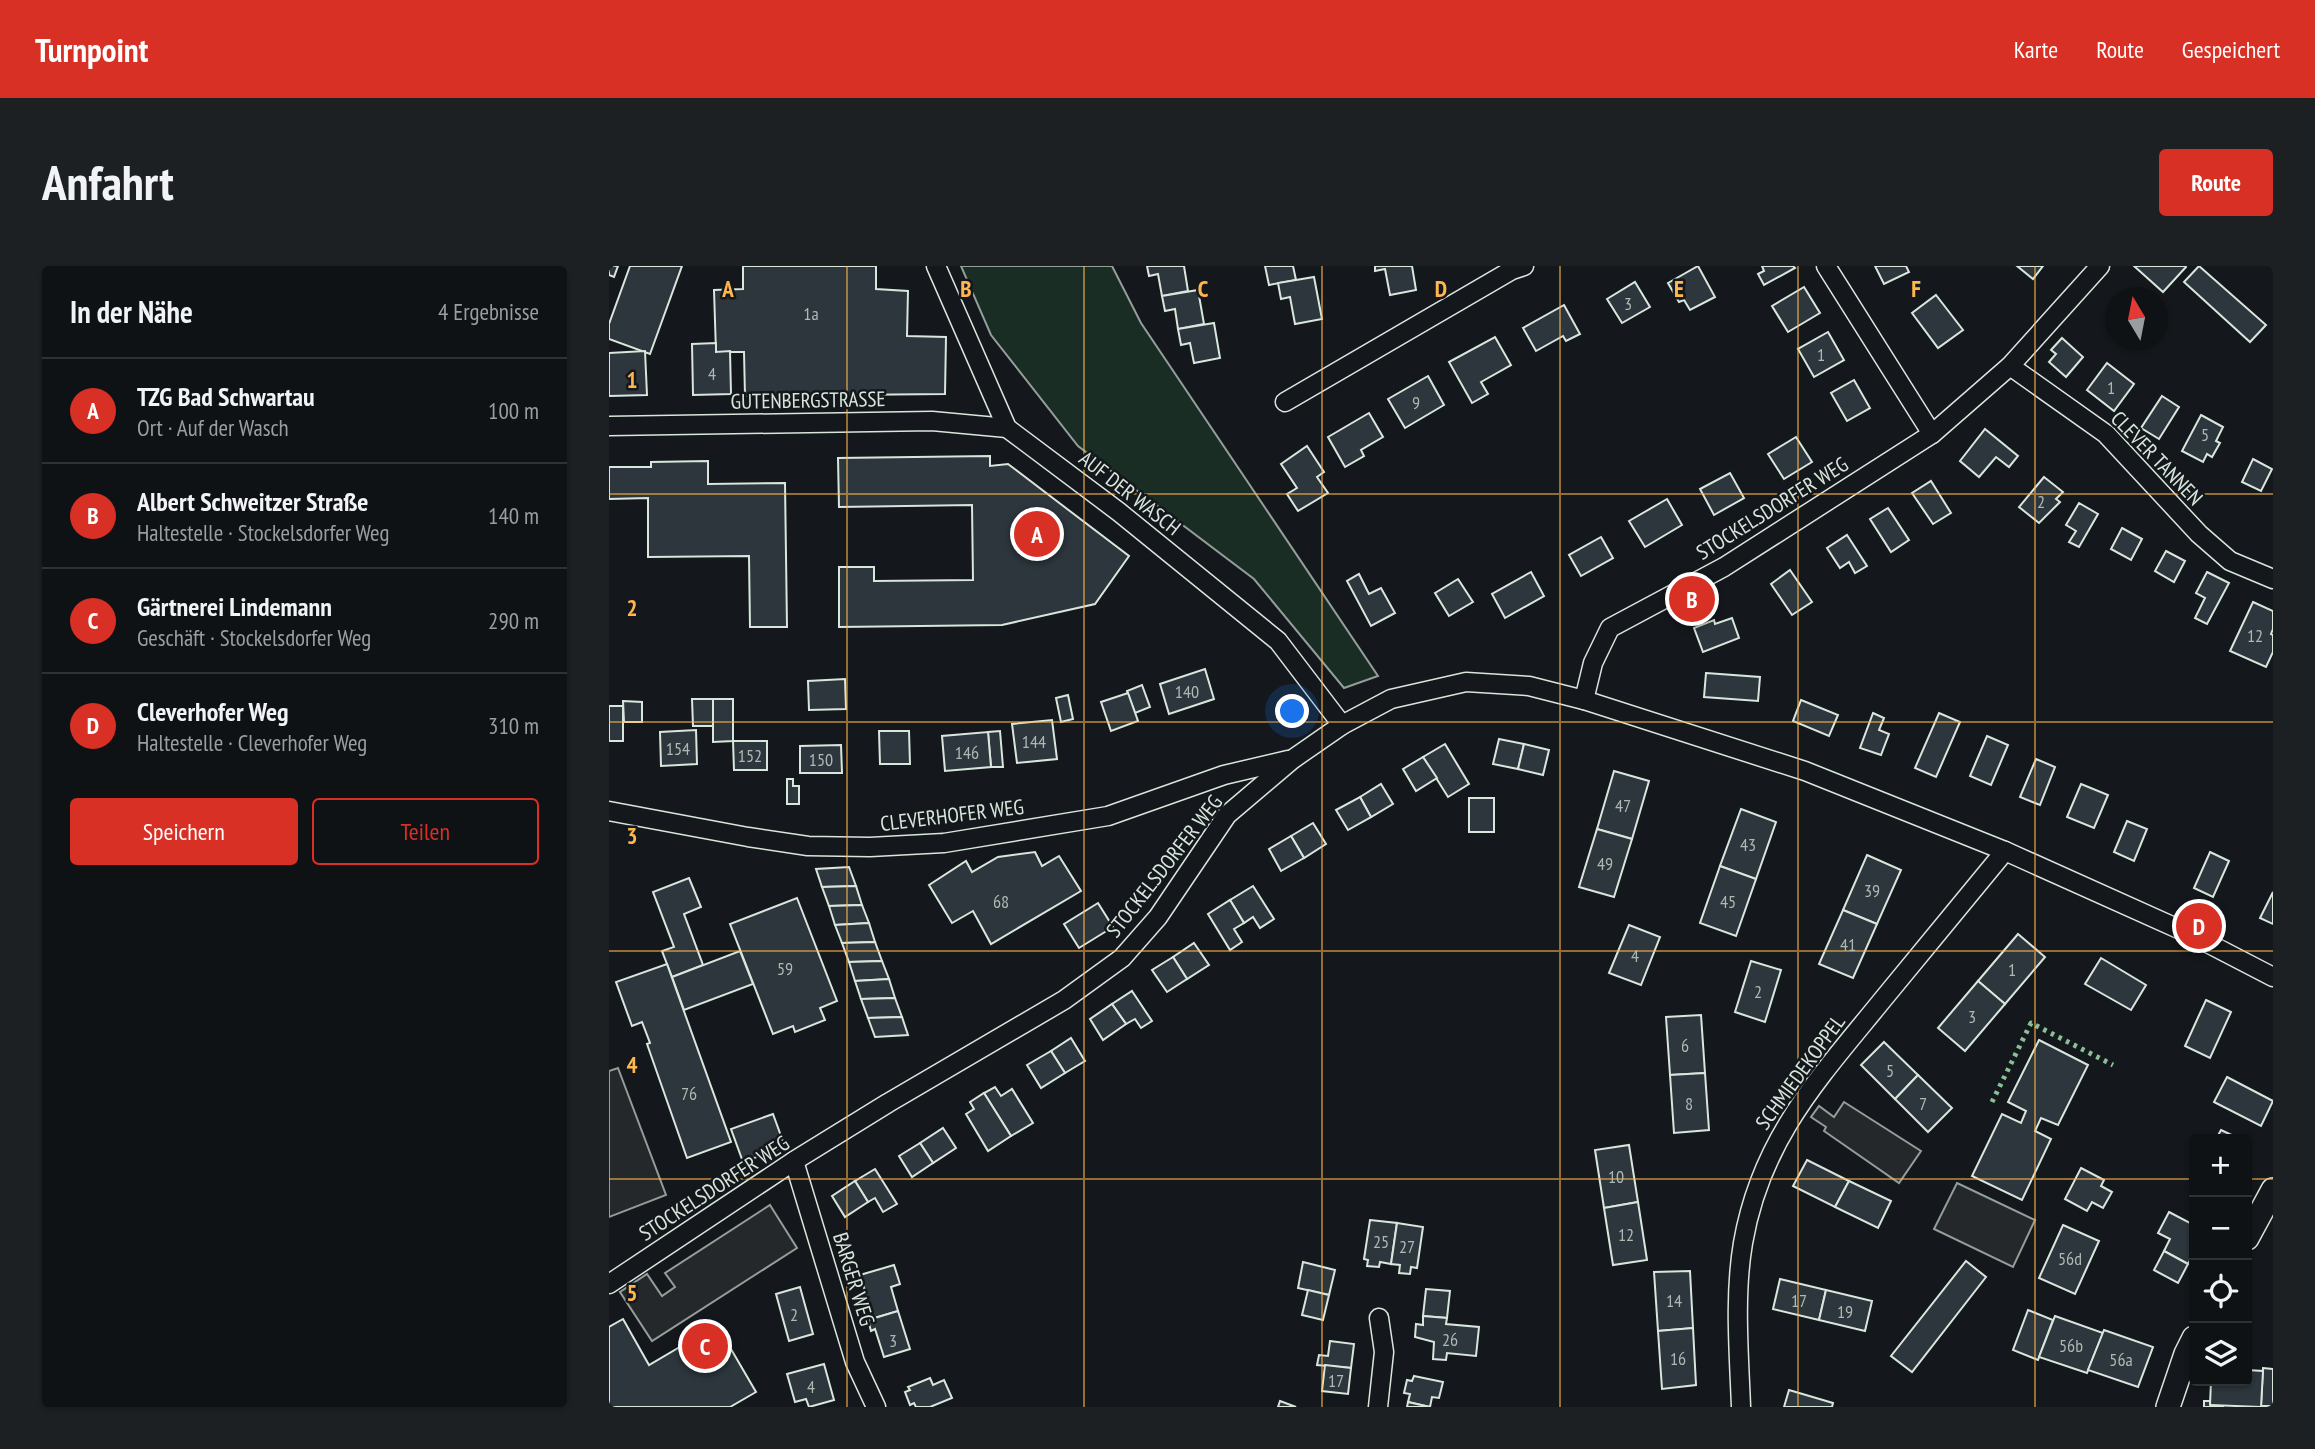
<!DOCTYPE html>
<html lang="de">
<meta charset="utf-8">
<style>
:root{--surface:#0f1215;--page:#1d2022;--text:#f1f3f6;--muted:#9b9ea0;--line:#2f3234;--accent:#d93025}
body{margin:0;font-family:"PT Sans Narrow",sans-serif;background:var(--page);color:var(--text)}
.controls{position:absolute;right:21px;bottom:21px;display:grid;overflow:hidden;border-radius:7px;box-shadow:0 2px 5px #0004}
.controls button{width:63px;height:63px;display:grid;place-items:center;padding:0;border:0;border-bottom:2px solid var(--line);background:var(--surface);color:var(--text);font:35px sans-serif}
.compass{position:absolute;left:1496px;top:21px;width:63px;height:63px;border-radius:50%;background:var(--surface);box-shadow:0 2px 5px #0004;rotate:350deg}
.you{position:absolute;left:684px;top:446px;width:24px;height:24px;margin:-18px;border:5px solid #fff;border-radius:50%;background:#1a73e8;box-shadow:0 0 0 10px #1a73e833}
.badge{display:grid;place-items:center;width:46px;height:46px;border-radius:50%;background:var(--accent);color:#fff;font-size:23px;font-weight:700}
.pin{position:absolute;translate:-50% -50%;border:4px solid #fff;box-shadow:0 2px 7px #0006}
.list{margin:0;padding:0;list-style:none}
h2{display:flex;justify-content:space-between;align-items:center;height:91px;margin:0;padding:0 28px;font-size:30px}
h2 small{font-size:23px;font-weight:400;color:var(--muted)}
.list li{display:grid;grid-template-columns:46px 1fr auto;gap:21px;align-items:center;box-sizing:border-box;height:105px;padding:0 28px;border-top:2px solid var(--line)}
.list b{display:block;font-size:26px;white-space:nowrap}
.list p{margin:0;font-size:23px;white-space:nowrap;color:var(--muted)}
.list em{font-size:23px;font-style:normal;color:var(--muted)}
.actions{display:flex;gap:14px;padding:21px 28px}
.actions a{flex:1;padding:16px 0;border:2px solid var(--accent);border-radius:7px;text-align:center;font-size:24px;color:var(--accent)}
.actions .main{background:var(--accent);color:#fff}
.icon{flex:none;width:38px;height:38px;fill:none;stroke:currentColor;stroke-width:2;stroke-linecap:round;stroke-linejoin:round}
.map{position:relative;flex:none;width:1664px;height:1141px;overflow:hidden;border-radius:7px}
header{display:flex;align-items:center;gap:42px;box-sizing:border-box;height:98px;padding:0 35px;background:var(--accent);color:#fff}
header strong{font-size:33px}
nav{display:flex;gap:38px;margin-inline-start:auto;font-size:24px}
.intro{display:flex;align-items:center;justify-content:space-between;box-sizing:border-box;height:168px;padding:0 42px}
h1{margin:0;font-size:49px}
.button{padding:18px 32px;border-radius:7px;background:var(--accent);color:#fff;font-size:24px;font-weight:700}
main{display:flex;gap:42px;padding:0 42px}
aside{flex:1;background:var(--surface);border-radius:7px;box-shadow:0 2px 5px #0004}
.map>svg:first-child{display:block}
.green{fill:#1a2d24;stroke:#939e99;stroke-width:2}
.parking{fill:#24282b;stroke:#939e99;stroke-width:2}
.building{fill:#2c363c;stroke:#d8e6dc;stroke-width:2}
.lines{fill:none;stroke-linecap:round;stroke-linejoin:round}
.minor-casing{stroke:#d8e6dc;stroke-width:21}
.tertiary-casing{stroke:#d8e6dc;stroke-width:26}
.minor{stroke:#14181c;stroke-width:18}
.tertiary{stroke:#14181c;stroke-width:23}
.hedge{stroke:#8ac095;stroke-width:5;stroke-dasharray:3.5 5;stroke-linecap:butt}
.grid{fill:none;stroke:#ffb74d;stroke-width:2;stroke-opacity:0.55}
.labels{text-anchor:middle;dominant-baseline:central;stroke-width:5;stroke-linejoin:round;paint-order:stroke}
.number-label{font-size:18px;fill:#adbab4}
.street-label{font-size:21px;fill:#d8e6dc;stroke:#14181c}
.grid-label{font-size:23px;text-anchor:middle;font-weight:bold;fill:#ffb74d;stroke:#14181c;stroke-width:5;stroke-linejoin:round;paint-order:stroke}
</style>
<header>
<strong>Turnpoint</strong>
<nav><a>Karte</a><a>Route</a><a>Gespeichert</a></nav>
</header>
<div class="intro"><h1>Anfahrt</h1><a class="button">Route</a></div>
<main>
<aside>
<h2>In der Nähe<small>4 Ergebnisse</small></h2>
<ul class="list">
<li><span class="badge">A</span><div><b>TZG Bad Schwartau</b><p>Ort · Auf der Wasch</p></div><em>100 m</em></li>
<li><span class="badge">B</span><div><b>Albert Schweitzer Straße</b><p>Haltestelle · Stockelsdorfer Weg</p></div><em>140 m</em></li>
<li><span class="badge">C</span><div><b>Gärtnerei Lindemann</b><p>Geschäft · Stockelsdorfer Weg</p></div><em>290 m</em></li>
<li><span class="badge">D</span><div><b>Cleverhofer Weg</b><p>Haltestelle · Cleverhofer Weg</p></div><em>310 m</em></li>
</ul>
<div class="actions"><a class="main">Speichern</a><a>Teilen</a></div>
</aside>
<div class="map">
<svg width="1664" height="1141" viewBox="0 0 1664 1141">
<rect width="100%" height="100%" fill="#14181c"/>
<polygon class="green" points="352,0 503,0 532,57 769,410 735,422 645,313 469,180 382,69"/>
<g class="parking">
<polygon points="9,802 57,929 0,951 0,805"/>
<polygon points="1235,836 1312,885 1290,917 1215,865 1217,861 1202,851 1210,840 1225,851"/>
<polygon points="1348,917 1426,954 1404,1001 1325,963"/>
<polygon points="161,939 188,982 43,1075 11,1026 38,1008 53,1030 66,1021 56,1007"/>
</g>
<g class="building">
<polygon points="0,0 9,0 5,11 0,9"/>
<polygon points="21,0 73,0 41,88 0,73 0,58"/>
<polygon points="134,0 267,0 267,23 299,25 298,70 337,71 336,128 136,130 135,86 107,86 105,24 134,23"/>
<polygon points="538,0 575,0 579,25 553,30 549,8 540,10"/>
<polygon points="656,0 684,0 687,14 660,19"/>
<polygon points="766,0 803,0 807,24 781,29 776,3 766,5"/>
<polygon points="1089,0 1106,31 1081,44 1075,34 1070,36 1059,17"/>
<polygon points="1153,0 1184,0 1186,2 1155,19 1149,8 1155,5"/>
<polygon points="1266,0 1297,0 1300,6 1275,18"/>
<polygon points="1408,0 1434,0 1424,13"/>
<polygon points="1525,0 1576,0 1577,1 1554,26"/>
<polygon points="1590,0 1657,59 1641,76 1575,16"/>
<polygon points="705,11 713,53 686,58 681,31 672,33 669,17"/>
<polygon points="1026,16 1041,41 1013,57 998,33"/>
<polygon points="1195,21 1211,47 1179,66 1163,40"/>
<polygon points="589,24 595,58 569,63 566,43 556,45 553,30"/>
<polygon points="1327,29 1354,64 1329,82 1303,47"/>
<polygon points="955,39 971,68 957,75 954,70 927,85 914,62"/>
<polygon points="605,57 611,92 585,97 581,77 572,79 569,63"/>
<polygon points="1219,66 1235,94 1205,111 1189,83"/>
<polygon points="886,71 902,99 872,116 879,128 863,137 840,96"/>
<polygon points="1453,72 1474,91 1457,111 1440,96 1447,88 1442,84"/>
<polygon points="107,77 107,86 121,85 122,128 84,129 83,78"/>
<polygon points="36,85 38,129 0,130 0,87"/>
<polygon points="1498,97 1525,118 1505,145 1478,124"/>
<polygon points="819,110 835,139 796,162 779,133"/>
<polygon points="1245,114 1261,142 1238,155 1222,127"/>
<polygon points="1553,130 1570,141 1550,173 1532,162"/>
<polygon points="760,147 774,171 752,184 755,190 736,201 719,171"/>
<polygon points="1592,149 1614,161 1607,175 1611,177 1603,191 1598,188 1594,196 1573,185"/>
<polygon points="1376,163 1409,190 1400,201 1387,191 1370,211 1351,195"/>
<polygon points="1187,171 1203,196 1175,213 1159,188"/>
<polygon points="698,180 715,206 708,211 719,227 689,245 678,228 688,222 672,198"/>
<polygon points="381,190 381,200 399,198 520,290 486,338 393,359 230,361 230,301 265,301 265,315 364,314 363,239 230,241 229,192"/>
<polygon points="1644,193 1663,203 1652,225 1633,216"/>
<polygon points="99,195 99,218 176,217 178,361 141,361 140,290 39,291 39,232 0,233 0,201 42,201 42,196"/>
<polygon points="1121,207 1135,232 1105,249 1091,223"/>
<polygon points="1435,211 1454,226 1447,233 1451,236 1430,257 1410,241"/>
<polygon points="1322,215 1342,247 1324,258 1303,227"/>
<polygon points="1058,233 1073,259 1036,281 1020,255"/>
<polygon points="1470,237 1489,248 1470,281 1460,276 1467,265 1457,259"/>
<polygon points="1279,242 1300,274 1282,286 1261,253"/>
<polygon points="1513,262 1533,273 1522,294 1502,283"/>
<polygon points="1238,269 1258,300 1246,307 1240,296 1231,302 1218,282"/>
<polygon points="992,271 1004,292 972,310 960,289"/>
<polygon points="1557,285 1576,295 1565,316 1546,305"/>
<polygon points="1181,304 1203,336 1183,349 1162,318"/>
<polygon points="922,306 935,330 896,352 883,328"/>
<polygon points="1598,306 1620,317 1598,358 1586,352 1596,332 1587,327"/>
<polygon points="750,308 760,328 772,322 786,347 762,360 738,315"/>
<polygon points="849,313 864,336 840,350 826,327"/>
<polygon points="1644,336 1664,345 1664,363 1662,368 1664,369 1664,386 1657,401 1621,385"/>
<polygon points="1123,352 1130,372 1094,386 1085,362 1105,354 1106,358"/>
<polygon points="596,403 605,433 560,448 551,418"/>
<polygon points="1097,407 1151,411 1149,435 1095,431"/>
<polygon points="236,413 237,443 200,444 199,415"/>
<polygon points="533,419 541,441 526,447 518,425"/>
<polygon points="519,427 529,455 502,465 492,436"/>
<polygon points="459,429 464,453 452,456 447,432"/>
<polygon points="83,433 104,433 104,460 84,460"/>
<polygon points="104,433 124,433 124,475 104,476"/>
<polygon points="1192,434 1229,449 1220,470 1184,455"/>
<polygon points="14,435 33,436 33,456 15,456"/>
<rect x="0" y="440" width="14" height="35"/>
<polygon points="1264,447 1275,452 1270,464 1280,468 1272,489 1251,482"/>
<polygon points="1330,447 1351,456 1327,511 1306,502"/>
<polygon points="443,454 448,493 408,497 403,458"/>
<polygon points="87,464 88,498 52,500 51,466"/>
<polygon points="270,465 300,465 301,498 271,498"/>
<polygon points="391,465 394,501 382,501 379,466"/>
<polygon points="379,466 382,501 336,505 333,470"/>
<polygon points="1378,470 1399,479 1382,519 1361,510"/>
<polygon points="890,473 915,478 909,503 884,498"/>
<polygon points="124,475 158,475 158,504 125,504"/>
<polygon points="836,478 860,518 839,531 814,491"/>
<polygon points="915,478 940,484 934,509 909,503"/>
<polygon points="232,479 233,507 191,507 191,480"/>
<polygon points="814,491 828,512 807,525 794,503"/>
<polygon points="1427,493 1446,501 1431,539 1411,531"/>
<polygon points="1005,505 1040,515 1023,573 988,563"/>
<polygon points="178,513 184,513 184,520 190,520 190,538 178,538"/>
<polygon points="772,518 784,538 762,551 751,531"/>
<polygon points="1472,518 1499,529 1485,562 1458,551"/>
<polygon points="751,531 762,551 739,564 727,544"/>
<rect x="860" y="532" width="25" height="34"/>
<polygon points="1132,543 1167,556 1147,613 1111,600"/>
<polygon points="1518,555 1538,563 1525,595 1505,586"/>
<polygon points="704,557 717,578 695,592 682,570"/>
<polygon points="988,563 1023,573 1005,631 970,621"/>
<polygon points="682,570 695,592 672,605 660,583"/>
<polygon points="426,586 433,600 450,590 472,625 382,678 364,645 343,657 320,619 357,595 363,606 389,591"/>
<polygon points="1601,586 1620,595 1604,631 1585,622"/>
<polygon points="1258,589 1292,604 1268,658 1234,644"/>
<polygon points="1111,600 1147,613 1127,670 1091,657"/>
<polygon points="240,601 247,620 213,621 207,603"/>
<polygon points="80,612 92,641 75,648 94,699 63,711 53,685 65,681 44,626"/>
<polygon points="247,620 253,639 220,640 213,621"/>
<polygon points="644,620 665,653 651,662 644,651 635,657 621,634"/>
<polygon points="1664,626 1664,658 1651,652"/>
<polygon points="188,632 228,735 211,742 216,754 186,766 184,760 164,768 121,658"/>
<polygon points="621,634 635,657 625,663 633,676 621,684 599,648"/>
<polygon points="489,637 504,661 470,682 455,658"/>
<polygon points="253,639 260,657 226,659 220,640"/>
<polygon points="1234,644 1268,658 1244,712 1210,698"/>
<polygon points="260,657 266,676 233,677 226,659"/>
<polygon points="1020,659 1051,671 1032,719 1000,707"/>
<polygon points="1409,668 1436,691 1396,738 1369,715"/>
<polygon points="266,676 273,695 240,696 233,677"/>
<polygon points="585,677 600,699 578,713 564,691"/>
<polygon points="131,685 144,718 75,744 63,711"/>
<polygon points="564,691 578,713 558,726 543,704"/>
<polygon points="1492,692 1537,719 1522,744 1476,718"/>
<polygon points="273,695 280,713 246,715 240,696"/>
<polygon points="1142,695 1172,704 1156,756 1126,746"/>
<polygon points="58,698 122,876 78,892 38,778 41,777 33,756 23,760 7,716"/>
<polygon points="280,713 286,732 252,733 246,715"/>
<polygon points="1369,715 1396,738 1356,785 1329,762"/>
<polygon points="523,725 543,755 532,762 526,753 517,758 503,738"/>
<polygon points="286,732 293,751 259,752 252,733"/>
<polygon points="1597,734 1622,746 1601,792 1576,780"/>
<polygon points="503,738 517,758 494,774 481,753"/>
<polygon points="1092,749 1096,807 1061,809 1057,751"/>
<polygon points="293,751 299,769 266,771 259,752"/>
<polygon points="462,772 476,795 456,807 442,785"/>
<polygon points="1430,774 1479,799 1449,859 1432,852 1426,865 1442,873 1413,934 1363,910 1393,848 1412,857 1417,845 1399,836"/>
<polygon points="1275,776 1309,809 1286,833 1252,799"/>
<polygon points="442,785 456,807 432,822 418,799"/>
<polygon points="1096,807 1100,864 1065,867 1061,809"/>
<polygon points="1309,809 1343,842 1319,866 1286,833"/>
<polygon points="1618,811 1664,835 1652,860 1605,836"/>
<polygon points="386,821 392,830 403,823 424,857 402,870 375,827"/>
<polygon points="375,827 402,870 379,885 357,848 365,843 361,836"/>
<polygon points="164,848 176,881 134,896 122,863"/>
<polygon points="334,862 347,882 324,897 311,877"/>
<polygon points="1612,864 1631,873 1607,873"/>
<polygon points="311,877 324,897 303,911 290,890"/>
<polygon points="1020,879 1029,936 995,942 986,884"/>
<polygon points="1198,894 1240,915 1226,941 1184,920"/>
<polygon points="1472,902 1495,914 1492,920 1503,926 1494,942 1483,936 1478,945 1456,933"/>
<polygon points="266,903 288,938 274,946 266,932 259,936 246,915"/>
<polygon points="246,915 259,936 236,951 223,930"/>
<polygon points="1240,915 1282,935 1269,962 1226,941"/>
<polygon points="1029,936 1038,994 1004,999 995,942"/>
<polygon points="1560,946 1585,959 1585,987 1579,998 1555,985 1561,973 1549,967"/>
<polygon points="761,954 788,957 782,998 771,996 770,1001 758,1000 759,994 755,993"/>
<polygon points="788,957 814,961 808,1002 802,1001 801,1008 790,1007 791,999 782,998"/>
<polygon points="1454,959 1490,975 1466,1028 1430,1012"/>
<polygon points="1555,985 1579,998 1569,1017 1545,1004"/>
<polygon points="1357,995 1377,1011 1303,1106 1282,1090"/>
<polygon points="694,996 726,1004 720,1029 689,1022"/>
<polygon points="285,999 291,1018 282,1021 289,1045 259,1054 256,1043 261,1041 251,1009"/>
<polygon points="1081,1005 1084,1062 1049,1065 1045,1006"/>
<polygon points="1171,1013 1217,1024 1210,1054 1164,1043"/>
<polygon points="191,1021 204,1068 180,1075 167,1028"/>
<polygon points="817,1023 841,1025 838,1052 814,1050"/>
<polygon points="699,1024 720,1029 714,1054 693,1049"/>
<polygon points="1217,1024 1263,1035 1256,1065 1210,1054"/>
<polygon points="1419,1044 1444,1054 1429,1094 1404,1084"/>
<polygon points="289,1045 301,1083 275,1091 266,1063 262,1065 259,1054"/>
<polygon points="814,1050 838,1052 837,1058 870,1061 867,1090 838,1087 837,1094 824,1093 825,1076 806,1071 807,1058 814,1059"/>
<polygon points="1446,1050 1494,1067 1478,1107 1430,1091"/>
<polygon points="14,1053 40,1099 108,1059 147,1126 121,1141 0,1141 0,1061"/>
<polygon points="1084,1062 1087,1119 1053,1123 1049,1065"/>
<polygon points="1495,1064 1544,1081 1529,1121 1479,1104"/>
<polygon points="721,1075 745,1078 742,1102 708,1099 710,1089 719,1090"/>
<polygon points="215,1098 225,1134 200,1141 197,1133 186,1136 178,1108"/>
<polygon points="716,1099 742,1102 739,1128 713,1125"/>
<polygon points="1654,1102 1664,1103 1664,1140 1652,1140"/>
<polygon points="1638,1104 1654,1105 1652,1141 1601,1139 1602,1115 1638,1115"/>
<polygon points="805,1110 834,1116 830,1132 823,1131 821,1141 799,1136 801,1128 795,1127 798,1114 803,1115"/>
<polygon points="321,1112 324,1119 335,1114 343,1132 321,1141 307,1141 305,1137 301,1139 296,1126 301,1124 299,1121"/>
<polygon points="1180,1124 1224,1137 1223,1141 1175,1141"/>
<polygon points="671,1135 687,1141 669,1141"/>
<polygon points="1595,1135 1601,1135 1601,1139 1615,1141 1595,1141"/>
<polygon points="799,1136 821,1141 798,1141"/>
</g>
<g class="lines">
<defs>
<g id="minor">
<polyline points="327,0 398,162 510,246 669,375 733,459"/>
<polyline points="1217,0 1323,168"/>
<polyline points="1401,100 1497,168 1590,268 1621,295 1664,313"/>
<polyline points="676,136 903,4 915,0"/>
<polyline points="0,160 323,155 398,162"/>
<polyline points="975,434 984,397 1001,362 1115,301 1323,168 1401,100 1491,0"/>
<polyline points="0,545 139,571 199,580 261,581 335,577 499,550 615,509 679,494"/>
<polyline points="185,895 246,1096 267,1141"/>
<polyline points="0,1018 185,895 279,837 455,734 513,692 549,651 618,549 684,493 733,459 782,433 857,416 920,420 975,434 1196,505 1396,585 1583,669 1664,711"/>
<polyline points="769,1141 775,1086 770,1052"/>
<path d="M1132 1141C1130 1087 1125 1030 1134 977 1152 872 1211 811 1275 732 1315 683 1356 634 1396 585"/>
</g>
<g id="tertiary">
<polyline points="1638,972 1664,924"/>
<polyline points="1559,1141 1577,1088 1585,1072"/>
</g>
</defs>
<use href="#minor" class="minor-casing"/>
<use href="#tertiary" class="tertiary-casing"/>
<use href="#minor" class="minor"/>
<use href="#tertiary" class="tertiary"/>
<polyline class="hedge" points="1383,836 1422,757 1504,799"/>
</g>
<path class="grid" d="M238 0V1141M475 0V1141M713 0V1141M951 0V1141M1189 0V1141M1426 0V1141M0 228H1664M0 456H1664M0 685H1664M0 913H1585M1638 913H1664"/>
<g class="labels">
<g class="number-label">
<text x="1019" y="37">3</text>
<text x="202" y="47">1a</text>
<text x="1212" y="88">1</text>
<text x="103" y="107">4</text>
<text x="1502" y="121">1</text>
<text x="807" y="136">9</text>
<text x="1596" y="168">5</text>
<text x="1432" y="235">2</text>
<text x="1646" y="369">12</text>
<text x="578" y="425">140</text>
<text x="425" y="475">144</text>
<text x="69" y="482">154</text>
<text x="358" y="486">146</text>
<text x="141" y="489">152</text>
<text x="212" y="493">150</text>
<text x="1014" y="539">47</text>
<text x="1139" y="578">43</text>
<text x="996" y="597">49</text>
<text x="1263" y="624">39</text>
<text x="392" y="635">68</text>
<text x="1119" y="635">45</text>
<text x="1239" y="678">41</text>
<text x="1026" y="689">4</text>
<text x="176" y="702">59</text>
<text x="1403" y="703">1</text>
<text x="1149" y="725">2</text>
<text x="1363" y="750">3</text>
<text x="1076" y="779">6</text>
<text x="1281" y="804">5</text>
<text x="80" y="827">76</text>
<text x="1080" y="837">8</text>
<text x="1314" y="837">7</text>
<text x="1007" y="910">10</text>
<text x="1017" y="968">12</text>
<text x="772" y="975">25</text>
<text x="798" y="980">27</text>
<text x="1461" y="992">56d</text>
<text x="1065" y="1034">14</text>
<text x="1190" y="1034">17</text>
<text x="1236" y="1045">19</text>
<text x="185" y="1048">2</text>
<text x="841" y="1073">26</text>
<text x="284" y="1074">3</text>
<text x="1462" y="1079">56b</text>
<text x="1069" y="1092">16</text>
<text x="1512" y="1093">56a</text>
<text x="727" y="1114">17</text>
<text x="202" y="1120">4</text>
</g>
<g class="street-label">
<text transform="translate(199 134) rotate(-1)">GUTENBERGSTRASSE</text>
<text transform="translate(1548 192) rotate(46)">CLEVER TANNEN</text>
<text transform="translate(521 227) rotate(38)">AUF DER WASCH</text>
<text transform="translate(1163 242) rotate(-32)">STOCKELSDORFER WEG</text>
<text transform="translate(343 549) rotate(-7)">CLEVERHOFER WEG</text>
<text transform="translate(555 600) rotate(-52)">STOCKELSDORFER WEG</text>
<text transform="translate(1191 806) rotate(-54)">SCHMIEDEKOPPEL</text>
<text transform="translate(105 922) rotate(-33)">STOCKELSDORFER WEG</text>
<text transform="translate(245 1013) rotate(73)">BARGER WEG</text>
</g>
</g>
<g class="grid-label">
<text x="119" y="31">A</text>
<text x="357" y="31">B</text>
<text x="594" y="31">C</text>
<text x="832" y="31">D</text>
<text x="1070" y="31">E</text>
<text x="1307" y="31">F</text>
<text x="23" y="122">1</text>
<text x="23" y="350">2</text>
<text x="23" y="578">3</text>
<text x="23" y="807">4</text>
<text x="23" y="1035">5</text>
</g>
</svg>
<div class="controls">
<button>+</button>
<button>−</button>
<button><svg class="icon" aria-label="locate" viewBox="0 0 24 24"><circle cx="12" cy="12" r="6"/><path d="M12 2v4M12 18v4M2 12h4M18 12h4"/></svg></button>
<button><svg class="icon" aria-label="layers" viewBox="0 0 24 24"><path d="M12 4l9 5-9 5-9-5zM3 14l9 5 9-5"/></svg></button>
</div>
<svg class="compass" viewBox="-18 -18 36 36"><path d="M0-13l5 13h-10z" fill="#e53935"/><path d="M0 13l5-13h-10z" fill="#9b9ea0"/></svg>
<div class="you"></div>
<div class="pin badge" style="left:428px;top:268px">A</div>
<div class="pin badge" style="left:1083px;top:333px">B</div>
<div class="pin badge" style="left:96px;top:1080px">C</div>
<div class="pin badge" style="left:1590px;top:660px">D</div>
</div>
</main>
